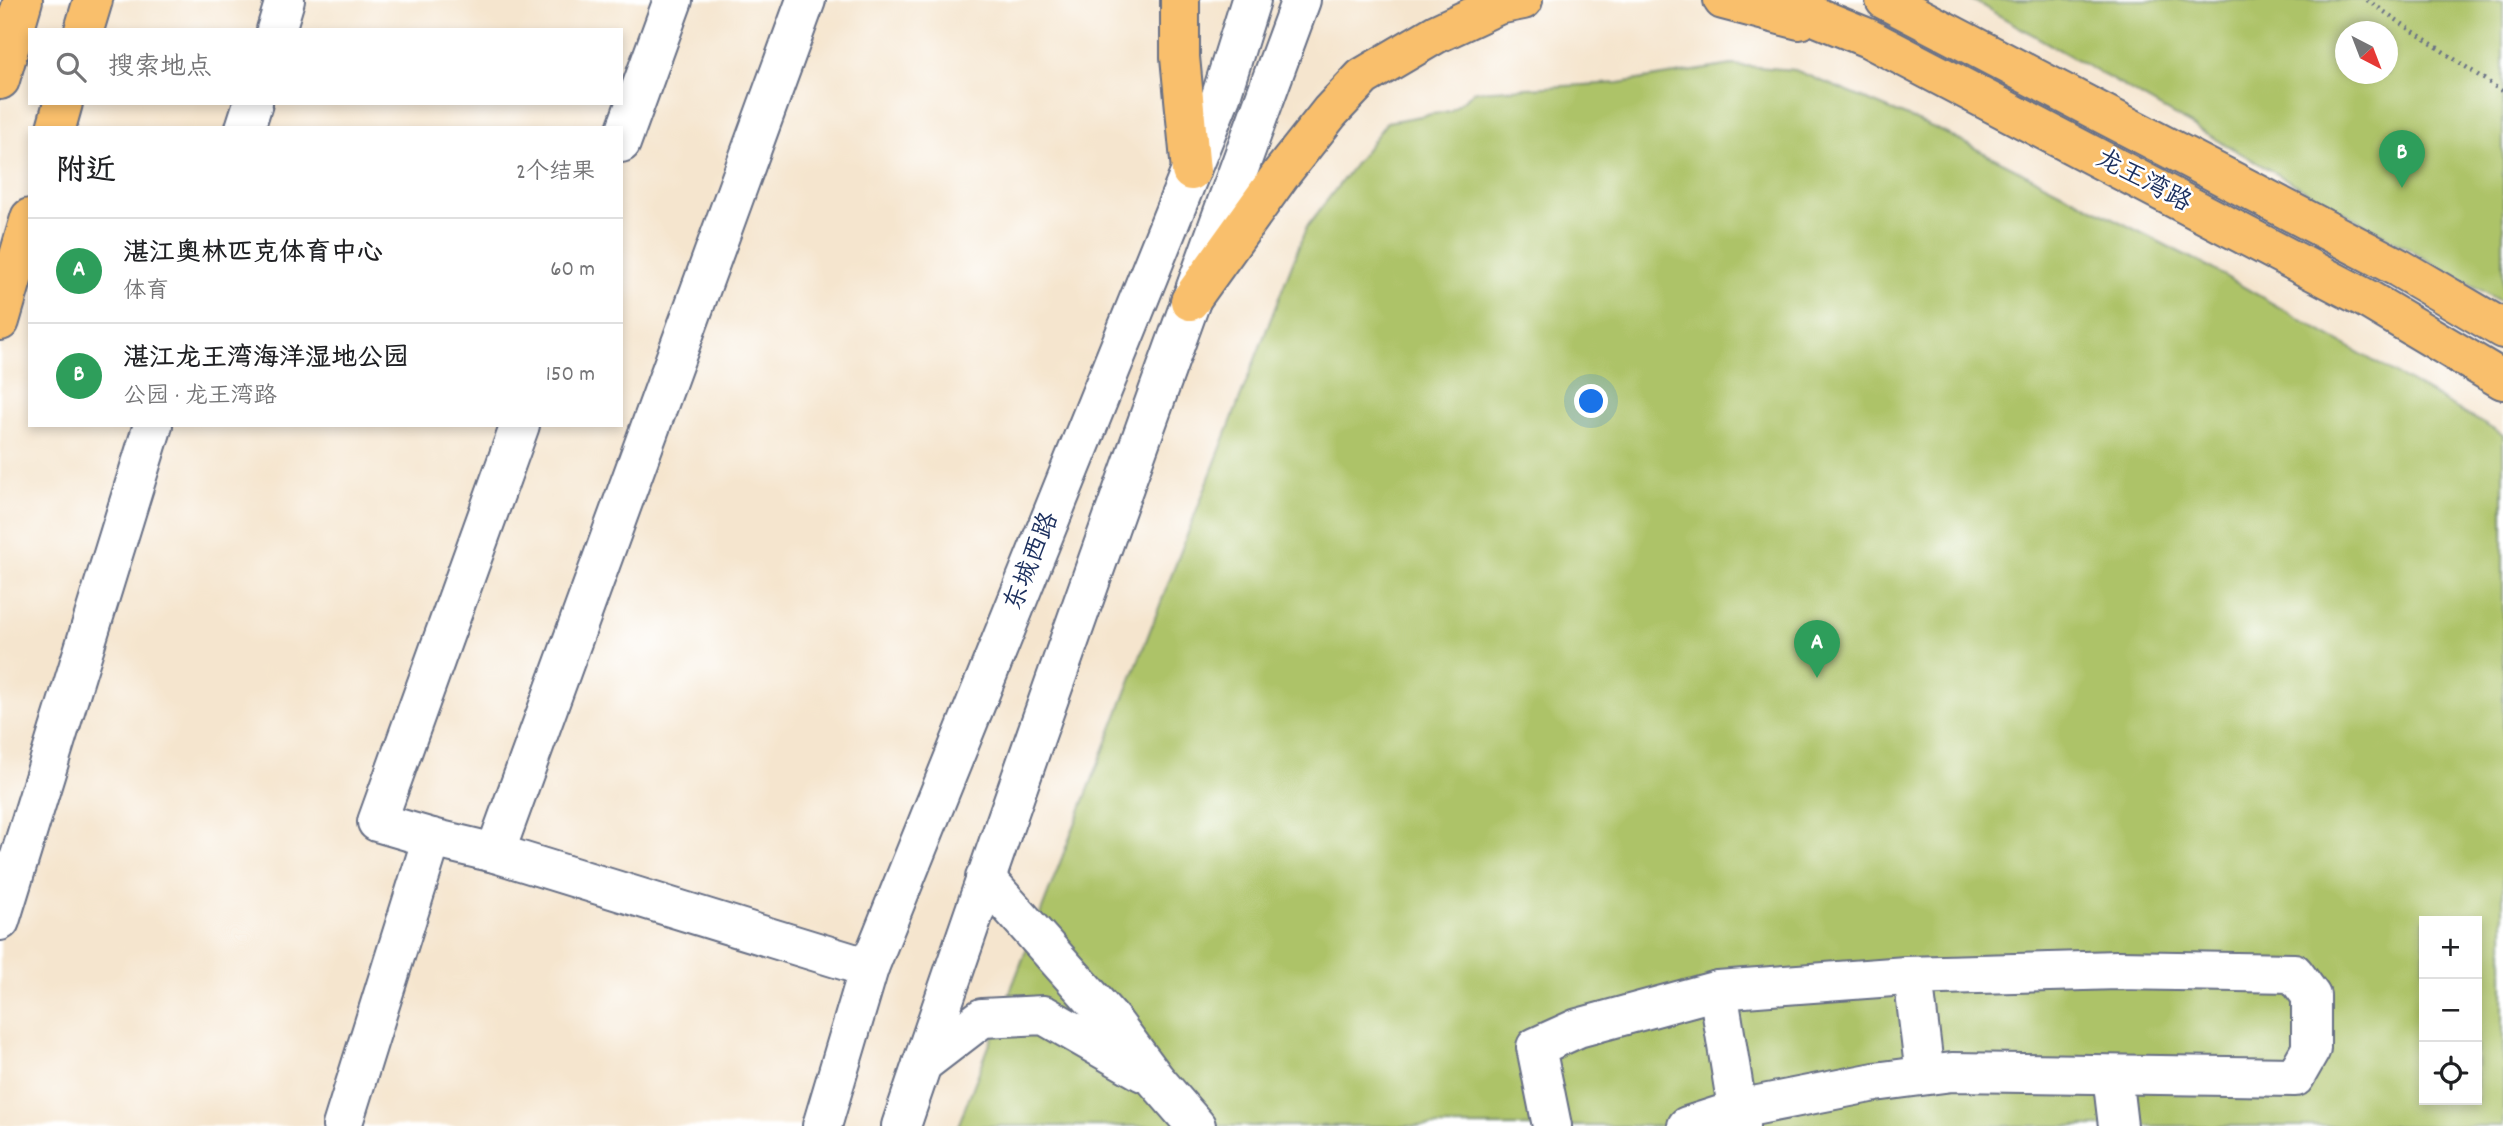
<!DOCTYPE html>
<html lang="zh">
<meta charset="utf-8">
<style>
:root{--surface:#fff;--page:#f2f2f2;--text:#202124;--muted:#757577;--line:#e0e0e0;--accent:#7c3aed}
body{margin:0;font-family:Dekko,"LXGW WenKai TC",sans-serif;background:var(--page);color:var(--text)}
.controls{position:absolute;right:21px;bottom:21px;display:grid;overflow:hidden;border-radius:0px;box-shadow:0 4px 10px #0003}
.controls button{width:63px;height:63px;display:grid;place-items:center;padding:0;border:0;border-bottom:2px solid var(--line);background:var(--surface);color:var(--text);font:35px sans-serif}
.compass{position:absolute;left:2335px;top:21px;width:63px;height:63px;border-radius:50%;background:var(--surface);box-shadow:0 4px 10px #0003;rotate:138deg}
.you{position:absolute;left:1592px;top:402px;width:24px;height:24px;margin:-18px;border:5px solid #fff;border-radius:50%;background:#1a73e8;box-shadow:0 0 0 10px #1a73e833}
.badge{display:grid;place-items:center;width:46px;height:46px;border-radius:50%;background:var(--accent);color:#fff;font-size:23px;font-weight:700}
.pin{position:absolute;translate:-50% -58px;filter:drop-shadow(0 2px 4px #0008)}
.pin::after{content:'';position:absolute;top:37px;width:24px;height:21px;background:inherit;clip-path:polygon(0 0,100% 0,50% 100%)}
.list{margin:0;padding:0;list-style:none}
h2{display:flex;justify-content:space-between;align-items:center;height:91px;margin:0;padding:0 28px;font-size:30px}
h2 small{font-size:23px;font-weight:400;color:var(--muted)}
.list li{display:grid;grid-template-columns:46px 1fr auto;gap:21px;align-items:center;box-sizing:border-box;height:105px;padding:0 28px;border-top:2px solid var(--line)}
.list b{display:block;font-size:26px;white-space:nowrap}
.list p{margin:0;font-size:23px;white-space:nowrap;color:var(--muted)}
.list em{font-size:23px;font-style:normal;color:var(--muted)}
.icon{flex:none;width:38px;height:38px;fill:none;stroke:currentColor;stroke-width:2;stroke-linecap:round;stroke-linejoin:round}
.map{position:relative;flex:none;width:2503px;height:1126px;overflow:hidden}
.search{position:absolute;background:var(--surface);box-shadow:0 4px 10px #0003;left:28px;top:28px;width:595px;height:77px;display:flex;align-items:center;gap:18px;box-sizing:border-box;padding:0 24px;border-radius:0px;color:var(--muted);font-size:26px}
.panel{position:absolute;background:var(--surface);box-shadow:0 4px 10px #0003;left:28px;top:126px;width:595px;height:301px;border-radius:0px}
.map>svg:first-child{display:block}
.green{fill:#adc368;stroke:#647963;stroke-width:2;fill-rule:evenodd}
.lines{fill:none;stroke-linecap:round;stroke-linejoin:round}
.minor-casing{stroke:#676f85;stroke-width:42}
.major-casing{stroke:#676f85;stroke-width:42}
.path{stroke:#676f85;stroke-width:4.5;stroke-dasharray:2 5;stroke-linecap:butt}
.minor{stroke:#fff;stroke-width:38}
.major{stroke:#f9bf6c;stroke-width:38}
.labels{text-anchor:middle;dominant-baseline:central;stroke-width:5;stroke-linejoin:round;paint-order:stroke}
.street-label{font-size:26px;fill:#1b2f5e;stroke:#fff}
</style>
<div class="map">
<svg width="2503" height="1126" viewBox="0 0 2503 1126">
<rect width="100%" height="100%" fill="#fff"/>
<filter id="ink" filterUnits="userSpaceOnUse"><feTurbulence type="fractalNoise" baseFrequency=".0143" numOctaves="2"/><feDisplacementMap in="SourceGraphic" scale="14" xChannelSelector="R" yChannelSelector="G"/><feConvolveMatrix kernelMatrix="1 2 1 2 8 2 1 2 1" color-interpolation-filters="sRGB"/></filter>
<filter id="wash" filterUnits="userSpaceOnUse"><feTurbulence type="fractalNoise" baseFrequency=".00686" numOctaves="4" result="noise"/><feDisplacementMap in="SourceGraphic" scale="28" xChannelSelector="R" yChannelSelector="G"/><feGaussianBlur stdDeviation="1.57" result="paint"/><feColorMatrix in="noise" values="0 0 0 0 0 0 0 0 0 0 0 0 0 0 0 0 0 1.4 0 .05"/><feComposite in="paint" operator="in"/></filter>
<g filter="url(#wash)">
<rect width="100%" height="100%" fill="#f5e5ce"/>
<g class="green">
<path d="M1972 0H2503V303ZM2346 32H2388V74H2346Z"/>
<path d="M1732 65 1795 70 1937 129 2205 265 2503 435V1126H958L1306 228 1387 122 1450 111 1475 91 1619 83ZM2424 921H2477V1100H2424Z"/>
</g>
</g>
<g filter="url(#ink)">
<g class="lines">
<defs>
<g id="minor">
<polyline points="276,30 285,0"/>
<polyline points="245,128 253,103"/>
<polyline points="621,143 673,0"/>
<polyline points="520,425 377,822 432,838 495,853 869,968"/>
<polyline points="495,853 806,0"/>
<polyline points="985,878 1113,1022 1156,1080 1196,1126"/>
<polyline points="0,921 153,425"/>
<polyline points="1913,976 1925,1075"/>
<polyline points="1718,990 1740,1126"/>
<polyline points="922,1064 982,1018 1044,1015 1143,1072"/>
<polyline points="2112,1075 2118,1126"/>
<polyline points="342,1126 432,838"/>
<polyline points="822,1126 869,968 1221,96 1251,0"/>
<path d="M901 1126C1029 749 1163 374 1301 0"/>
<polyline points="1552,1126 1536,1047 1578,1028 1718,990 1906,976 2118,970 2294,973 2311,996 2311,1049 2295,1077 1952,1072 1875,1082 1743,1108 1687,1126"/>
</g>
<g id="major">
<polyline points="1180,0 1180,57 1191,171"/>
<polyline points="1723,0 1799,20"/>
<polyline points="1775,0 1868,38 2367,299 2503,380"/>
<polyline points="1885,0 2399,268 2503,329"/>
<polyline points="84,30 93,0"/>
<polyline points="0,80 23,0"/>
<polyline points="56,128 63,103"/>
<polyline points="1190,301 1281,174 1330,112 1363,77 1436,34 1498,5 1523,0"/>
<polyline points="0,321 30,218"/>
</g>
</defs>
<use href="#minor" class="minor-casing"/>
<use href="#major" class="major-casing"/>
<polyline class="path" points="2367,0 2503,92"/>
<use href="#minor" class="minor"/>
<use href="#major" class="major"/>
</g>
</g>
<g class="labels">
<g class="street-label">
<text transform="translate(2143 182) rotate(28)">龙王湾路</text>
<text transform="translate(1033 562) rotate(-68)">东城西路</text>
</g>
</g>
</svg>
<div class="controls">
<button>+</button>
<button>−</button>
<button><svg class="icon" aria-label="locate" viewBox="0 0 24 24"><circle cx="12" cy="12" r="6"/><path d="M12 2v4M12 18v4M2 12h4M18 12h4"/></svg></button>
</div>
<svg class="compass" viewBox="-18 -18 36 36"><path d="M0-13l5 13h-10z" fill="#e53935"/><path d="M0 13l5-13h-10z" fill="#757577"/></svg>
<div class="you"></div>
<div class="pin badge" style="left:1817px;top:678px;background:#2e9e5b">A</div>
<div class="pin badge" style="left:2402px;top:188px;background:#2e9e5b">B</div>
<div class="search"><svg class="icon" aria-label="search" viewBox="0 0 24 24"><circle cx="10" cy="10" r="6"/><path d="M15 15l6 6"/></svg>搜索地点</div>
<section class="panel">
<h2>附近<small>2个结果</small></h2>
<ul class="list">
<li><span class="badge" style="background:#2e9e5b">A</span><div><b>湛江奥林匹克体育中心</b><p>体育</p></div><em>60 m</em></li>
<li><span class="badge" style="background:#2e9e5b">B</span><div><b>湛江龙王湾海洋湿地公园</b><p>公园 · 龙王湾路</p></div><em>150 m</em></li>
</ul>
</section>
</div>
